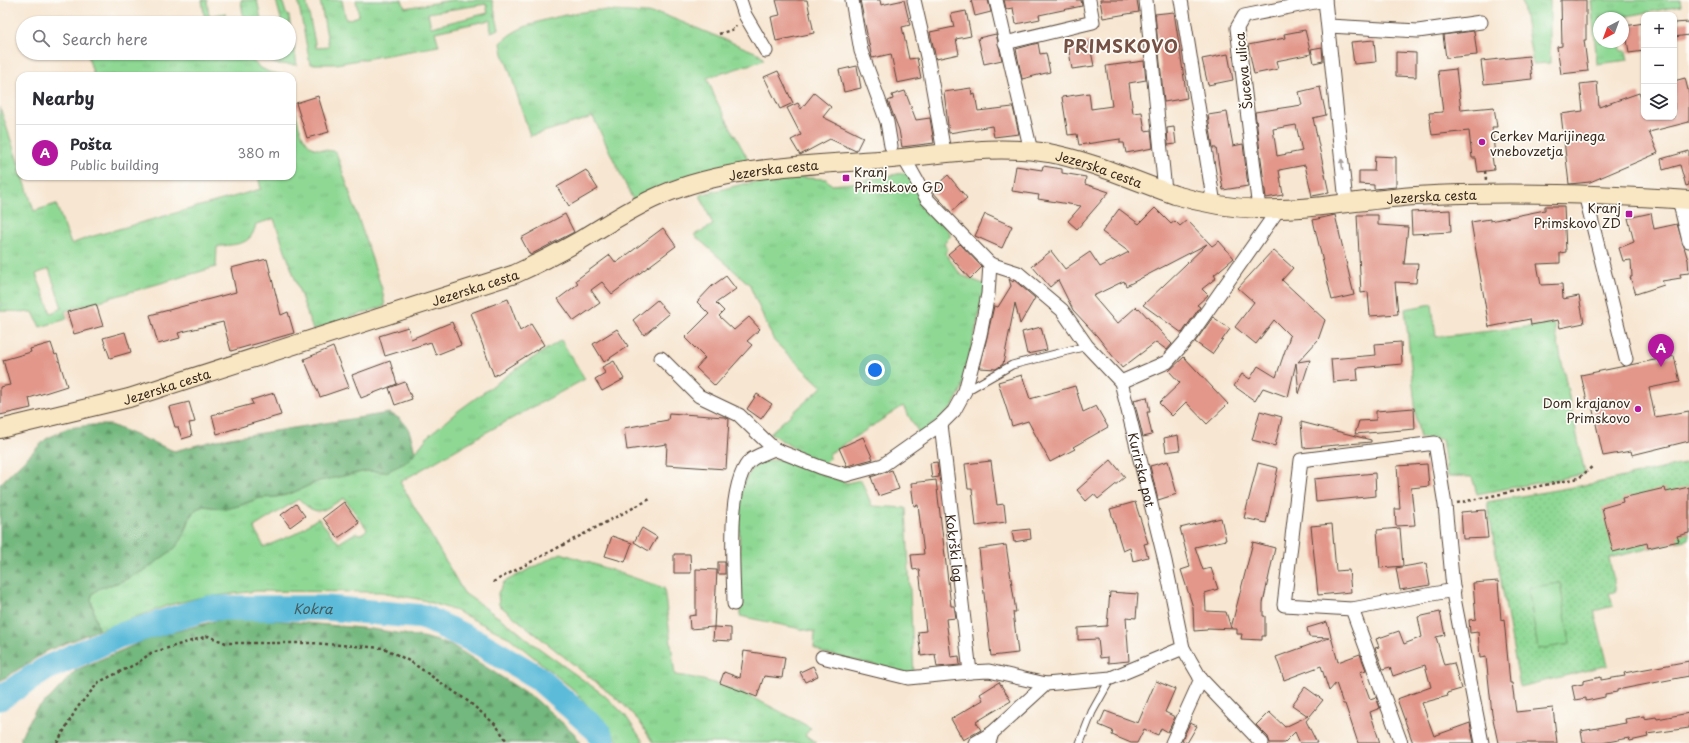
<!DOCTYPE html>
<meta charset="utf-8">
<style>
:root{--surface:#fff;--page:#f7f7f7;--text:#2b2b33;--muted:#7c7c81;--line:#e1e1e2;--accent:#b5179e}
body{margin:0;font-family:"Playpen Sans",sans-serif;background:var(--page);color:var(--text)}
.controls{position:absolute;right:12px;top:12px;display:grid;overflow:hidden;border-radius:8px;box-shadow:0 1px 3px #0004}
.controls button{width:36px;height:36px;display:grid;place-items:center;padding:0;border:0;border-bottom:1px solid var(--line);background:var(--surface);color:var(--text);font:20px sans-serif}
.compass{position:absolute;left:1593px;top:12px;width:36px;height:36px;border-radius:50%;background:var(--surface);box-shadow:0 1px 3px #0004;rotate:221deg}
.you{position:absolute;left:875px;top:370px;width:14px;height:14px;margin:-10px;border:3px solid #fff;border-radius:50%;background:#1a73e8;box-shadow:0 0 0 6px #1a73e833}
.badge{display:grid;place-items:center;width:26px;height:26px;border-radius:50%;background:var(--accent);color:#fff;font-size:13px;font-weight:700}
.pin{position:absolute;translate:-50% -33px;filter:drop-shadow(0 1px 2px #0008)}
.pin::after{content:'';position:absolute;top:21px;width:14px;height:12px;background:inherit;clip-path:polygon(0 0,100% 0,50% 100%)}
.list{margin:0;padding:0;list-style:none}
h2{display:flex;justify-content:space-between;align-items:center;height:52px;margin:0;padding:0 16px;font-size:17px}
h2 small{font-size:13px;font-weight:400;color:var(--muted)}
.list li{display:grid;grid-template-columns:26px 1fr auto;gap:12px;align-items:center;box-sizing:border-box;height:56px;padding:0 16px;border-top:1px solid var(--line)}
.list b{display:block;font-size:15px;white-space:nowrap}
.list p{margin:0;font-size:13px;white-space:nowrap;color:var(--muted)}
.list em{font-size:13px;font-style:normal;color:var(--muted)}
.icon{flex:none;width:22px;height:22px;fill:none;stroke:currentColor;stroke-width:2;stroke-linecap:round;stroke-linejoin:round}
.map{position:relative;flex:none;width:1689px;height:743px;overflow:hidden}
.search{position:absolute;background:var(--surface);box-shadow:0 1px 3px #0004;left:16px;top:16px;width:280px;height:44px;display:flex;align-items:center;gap:10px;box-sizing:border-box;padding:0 14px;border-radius:22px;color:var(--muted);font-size:15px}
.panel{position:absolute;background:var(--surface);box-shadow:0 1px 3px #0004;left:16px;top:72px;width:280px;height:108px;border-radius:12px}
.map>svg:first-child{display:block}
.grass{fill:url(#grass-tufts);stroke:#658159;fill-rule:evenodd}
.forest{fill:url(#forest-firs);stroke:#57714e}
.park{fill:url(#park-dots);stroke:#658159}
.pitch{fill:#8fd894;stroke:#658159}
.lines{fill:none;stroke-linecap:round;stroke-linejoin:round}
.river{stroke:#5bbbd9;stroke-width:25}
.building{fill:#e2978a;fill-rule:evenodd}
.lane-casing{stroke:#574639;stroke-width:9}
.street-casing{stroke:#574639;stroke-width:15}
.secondary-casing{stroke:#574639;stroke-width:20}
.path{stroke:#574639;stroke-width:2.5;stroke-dasharray:3 3;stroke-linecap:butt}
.lane{stroke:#fff;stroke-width:7}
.street{stroke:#fff;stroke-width:13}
.secondary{stroke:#f9e7c3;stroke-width:18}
.oneway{fill:#a79f9a}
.poi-dot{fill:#b5179e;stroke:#fdfcf7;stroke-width:1.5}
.labels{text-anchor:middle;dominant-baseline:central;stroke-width:3.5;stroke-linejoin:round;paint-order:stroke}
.street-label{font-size:13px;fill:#3b2a1e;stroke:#fdfcf7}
.poi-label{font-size:13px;fill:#3b2a1e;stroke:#fdfcf7;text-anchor:start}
.water-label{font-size:14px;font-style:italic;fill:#465d5f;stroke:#fdfcf7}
.district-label{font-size:17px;font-weight:bold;letter-spacing:1px;fill:#755044;stroke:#fdfcf7}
</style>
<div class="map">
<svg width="1689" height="743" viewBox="0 0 1689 743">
<defs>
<pattern id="grass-tufts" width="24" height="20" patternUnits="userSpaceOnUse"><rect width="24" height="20" fill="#8fd894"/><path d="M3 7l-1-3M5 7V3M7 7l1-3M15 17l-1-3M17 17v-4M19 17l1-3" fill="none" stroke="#7cba7f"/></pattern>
<pattern id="forest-firs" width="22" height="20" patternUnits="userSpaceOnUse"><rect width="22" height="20" fill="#73b87e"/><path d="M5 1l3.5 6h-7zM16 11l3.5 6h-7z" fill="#609667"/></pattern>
<pattern id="park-dots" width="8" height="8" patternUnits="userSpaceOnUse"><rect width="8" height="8" fill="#8fd894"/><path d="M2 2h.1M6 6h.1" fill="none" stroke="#7cba7f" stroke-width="1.8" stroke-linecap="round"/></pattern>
</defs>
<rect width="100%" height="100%" fill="#fdfcf7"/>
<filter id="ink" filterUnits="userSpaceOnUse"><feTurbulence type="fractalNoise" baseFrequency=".025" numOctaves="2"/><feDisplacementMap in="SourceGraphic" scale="8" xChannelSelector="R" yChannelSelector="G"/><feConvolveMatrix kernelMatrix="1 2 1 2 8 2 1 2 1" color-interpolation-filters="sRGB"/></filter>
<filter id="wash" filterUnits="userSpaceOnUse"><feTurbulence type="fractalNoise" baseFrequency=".012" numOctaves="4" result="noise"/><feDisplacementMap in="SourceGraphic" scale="16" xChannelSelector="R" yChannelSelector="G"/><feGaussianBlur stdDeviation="0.9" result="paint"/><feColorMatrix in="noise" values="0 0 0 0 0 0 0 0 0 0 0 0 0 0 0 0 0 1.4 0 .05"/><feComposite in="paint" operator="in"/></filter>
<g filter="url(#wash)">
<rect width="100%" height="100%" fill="#f7e6d1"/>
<g class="grass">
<polygon points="202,0 207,0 209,16 225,13 227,23 191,23 205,21"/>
<polygon points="241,0 257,0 262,23 244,23"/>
<polygon points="276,0 282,0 286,13 289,16 297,65 276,64 255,53 289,53 289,23 282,23"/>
<path d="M298 0H306L316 48 329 47 320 0H342L346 20 359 16 356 0H402L405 8 452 0H492L499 29 491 32 490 20 435 32 439 46 336 64H310ZM486 4 488 13 431 27 428 13Z"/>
<polygon points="1522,0 1550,0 1550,63 1533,64"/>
<polygon points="1591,0 1680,0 1681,6 1617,18 1599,18 1599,42 1620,42 1621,51 1626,51 1628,60 1597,64"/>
<path d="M598 10 662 14 760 54 764 60 707 78 717 102 750 163C708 169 670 179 633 200L593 117 530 136 510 72 503 54 501 43C517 22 572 13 598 10Z"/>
<polygon points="87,53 245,53 259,67 269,72 288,76 94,76"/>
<path d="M292 93C296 109 297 139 314 148 320 150 330 150 336 152L382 289 385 306 313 330 274 219 256 224C251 247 237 243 217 247L216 267 65 311 67 319 40 327 33 312 0 311V107L20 168V176H23L34 211 56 204 71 244 90 237 261 189 258 176H292ZM49 269 62 308 51 313 36 274Z"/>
<polygon points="907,172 929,205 951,235 944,244 948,249 945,253 961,275 986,285 962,389 951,409 920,435 903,406 829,454 829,459 823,465 806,456 770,433 822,387 774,341 749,284 694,235 713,225 700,195 743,184 793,177 826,179 832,185 853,183"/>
<polygon points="1432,304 1436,337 1554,324 1585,474 1477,494 1472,477 1447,476 1442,439 1420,438 1417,424 1405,309"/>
<path d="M561 340 585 379 485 433 400 482 464 593 514 628 532 643 604 695 625 715 644 743H620L574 690 510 638 456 611 423 600 381 592 257 591 198 598 169 605 112 626 98 630 91 599 93 593 100 588 120 582 147 569 175 548 187 528 190 517 196 509 204 506 226 509 238 506 260 498 276 497 290 494 319 481 367 471 386 472 415 453 429 435 458 411 516 369ZM344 498 367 529 362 534 355 533 339 543 318 518 295 534 264 547 254 527 299 499C318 519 323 510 344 498Z"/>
<polygon points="780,459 847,483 861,480 872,506 906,508 914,675 824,653 814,648 815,632 740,616 739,498 746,479 753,467 762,462"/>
<path d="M561 553 664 588 675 675C723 680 769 705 811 728L805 735 817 743H653L639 721 622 703 499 605 498 593 504 582Z"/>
</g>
<g class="forest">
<path d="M389 413C410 422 410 432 415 453L405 463 386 472 367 471 319 481 290 494 276 497 260 498 238 506 226 509 204 506 196 509 190 517 182 539 175 548 147 569 120 582 100 588 93 593 91 599 98 630 47 651 0 681V484L46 439 68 428 92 425H111L174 451 217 440Z"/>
<polygon points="226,618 250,618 372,629 422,637 450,644 534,698 574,733 581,743 21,743 21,736 36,709 50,698 76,670 148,639"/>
</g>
<polygon class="park" points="1689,463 1689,539 1609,558 1616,592 1609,593 1613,606 1594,611 1608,665 1520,687 1487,502 1596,483"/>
<polygon class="pitch" points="1560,583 1570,644 1538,649 1528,588"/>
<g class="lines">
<path class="river" id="s1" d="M0 698 47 668 118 636 208 608H327L424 617 481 644 537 677 598 731 604 743"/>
</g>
<g id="blocks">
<g class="building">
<polygon points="776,0 807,0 814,33 776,41 771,17 780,15"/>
<polygon points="860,0 880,0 881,5 904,0 910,25 902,27 909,59 917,58 921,78 897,83 891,54 872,58"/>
<polygon points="971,0 988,0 991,12 975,16"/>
<polygon points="1004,0 1081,0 1082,6 1039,15 1040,19 1016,24 1013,8 1006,9"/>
<polygon points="1100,0 1137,0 1139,12 1103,18"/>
<polygon points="1561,0 1586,0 1586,40 1584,40 1588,71 1561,74 1557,47 1562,46"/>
<polygon points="966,11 971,36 956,39 959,54 936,59 930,32 954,27 951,14"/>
<polygon points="1174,12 1187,98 1164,102 1155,14"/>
<polygon points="1689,22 1689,35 1674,37 1674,23"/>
<polygon points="1644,23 1644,51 1629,53 1625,26"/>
<polygon points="1305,30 1311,54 1276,61 1278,69 1254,74 1248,45 1285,38 1284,34"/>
<polygon points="1474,31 1477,55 1446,58 1443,35"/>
<polygon points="996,34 1002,60 984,64 978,38"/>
<polygon points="1374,40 1376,62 1354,64 1351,42"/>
<polygon points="1089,42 1094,66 1072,69 1068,45"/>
<polygon points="1038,43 1040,54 1046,53 1050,72 1022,79 1016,49"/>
<polygon points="1322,47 1323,61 1314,63 1311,49"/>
<polygon points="1396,52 1416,53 1416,77 1396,76"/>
<polygon points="1228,54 1233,80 1208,85 1202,59"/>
<polygon points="1529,56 1532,79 1484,84 1481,61"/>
<polygon points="1144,61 1146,80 1129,83 1133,113 1142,112 1145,131 1151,130 1153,148 1126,153 1124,143 1120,143 1120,139 1079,145 1077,134 1068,135 1062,97 1089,93 1091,109 1112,106 1106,66"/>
<polygon points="857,66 861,88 844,92 839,70"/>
<polygon points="1456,69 1461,110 1494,107 1497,127 1492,127 1495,156 1492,156 1494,170 1478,172 1476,158 1472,158 1469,131 1432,135 1429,113 1443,112 1438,71"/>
<polygon points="778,71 793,103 780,109 764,77"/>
<polygon points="1685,78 1689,94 1689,122 1649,132 1658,153 1590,182 1569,184 1561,114 1583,111 1580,84 1597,82 1599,107 1639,93 1644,106 1644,117 1674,117 1674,81"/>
<path d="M1320 87 1326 115 1313 118 1329 193 1312 196 1305 165 1279 170 1283 195 1266 198 1255 112 1302 105 1299 92ZM1296 125 1302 151 1277 156 1273 129Z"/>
<polygon points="971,88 972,95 975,94 978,111 1013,107 1019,134 994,137 992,126 949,133 944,92"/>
<polygon points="905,91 916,120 930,118 934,143 902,147 899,130 888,101 893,99 892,95"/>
<polygon points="814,93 831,107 823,117 863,137 856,151 830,139 800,155 791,140 801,135 787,108 798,103 801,109"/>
<polygon points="318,96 329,132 307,138 296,103"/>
<polygon points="1227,112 1233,146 1243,144 1248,186 1223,190 1216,148 1213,148 1208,115"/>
<polygon points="1174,127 1176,144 1168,145 1167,128"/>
<polygon points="1689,151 1689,185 1686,186 1680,165 1663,170 1661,159"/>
<polygon points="1375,156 1396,157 1396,187 1374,189 1374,185 1359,184 1359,171 1374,171"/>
<polygon points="1016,166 1042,170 1043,166 1062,169 1062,173 1086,177 1085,184 1109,192 1077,229 1068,221 1081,206 1038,199 1039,195 1012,191"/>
<polygon points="586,170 598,189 569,206 557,187"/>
<polygon points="948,175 967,198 951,212 931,190"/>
<polygon points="1545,206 1564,206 1566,252 1560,253 1560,263 1537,264 1541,285 1562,284 1563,299 1579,296 1584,323 1560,328 1558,320 1531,325 1530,319 1489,327 1471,222 1490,219 1490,221 1545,210"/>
<polygon points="1155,208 1171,224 1175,221 1180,226 1187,220 1212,246 1219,241 1234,258 1214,275 1216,278 1202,289 1208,295 1197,305 1200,307 1182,333 1143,305 1207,244 1126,286 1124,281 1093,296 1117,324 1136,307 1138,309 1139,308 1172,344 1167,350 1156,342 1122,368 1097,336 1073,310 1058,280 1050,287 1032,266 1051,251 1065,269 1090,252 1100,267 1129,252 1102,232 1119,209 1139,224"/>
<polygon points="1450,210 1451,232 1412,234 1411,212"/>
<polygon points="1651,213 1654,229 1677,224 1688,260 1689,273 1680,274 1681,278 1662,281 1664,285 1636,294 1630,277 1632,277 1631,260 1623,261 1619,248 1634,242 1628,218"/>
<polygon points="565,214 574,232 530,255 521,238"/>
<polygon points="985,214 1012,226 1002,248 975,236"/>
<polygon points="1335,215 1354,295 1332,300 1313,220"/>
<polygon points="1357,215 1378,215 1378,225 1408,227 1404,264 1418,264 1416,283 1395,282 1398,314 1370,316 1368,292 1361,293"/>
<polygon points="663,228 676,246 612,294 602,282 591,290 600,303 574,321 558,299 578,284 576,280 610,255 616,263"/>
<polygon points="960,244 982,267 970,279 948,254"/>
<polygon points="1273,250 1293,268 1282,280 1325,320 1318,340 1298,362 1310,360 1299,394 1296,363 1288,397 1263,388 1255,401 1234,386 1242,374 1250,379 1258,366 1276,377 1290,336 1274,320 1256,344 1235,327 1254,302 1238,288"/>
<polygon points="267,259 281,315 288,312 294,333 231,351 223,322 178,333 180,338 158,344 150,315 236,292 231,268"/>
<polygon points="726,276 736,289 716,303 724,311 719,316 734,330 749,317 760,329 747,341 752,345 715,386 696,368 705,358 685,338 709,314 697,302 712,286"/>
<polygon points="1009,279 1013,282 1014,280 1035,298 1020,324 1015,303 1003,364 996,369 980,368 994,306 998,307 1011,286"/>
<polygon points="508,299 520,331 531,324 544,345 494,376 471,313"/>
<polygon points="657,300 669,314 644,335 633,320"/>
<polygon points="96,304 103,326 74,334 67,312"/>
<polygon points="1213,317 1230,329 1212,354 1195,342"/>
<polygon points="452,322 461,345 436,355 431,342 385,356 379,336 408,327 411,339"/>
<polygon points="1041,327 1047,350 1027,354 1022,332"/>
<polygon points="617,329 628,346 604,362 593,344"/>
<polygon points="125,332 131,352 110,358 103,338"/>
<polygon points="1401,342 1402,364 1357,368 1358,380 1333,382 1331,359 1376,355 1375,344"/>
<polygon points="51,343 55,355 57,354 67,386 29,398 31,408 0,415 0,387 10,385 3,360 31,352 30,349"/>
<polygon points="333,347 349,387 320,397 304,359"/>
<polygon points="1674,356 1680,382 1649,388 1655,417 1689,411 1689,441 1632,455 1631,451 1603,456 1591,401 1587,401 1581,375"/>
<polygon points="1184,357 1228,404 1207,424 1186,402 1172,416 1159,403 1180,383 1169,371"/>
<polygon points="390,361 397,384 361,398 352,375"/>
<polygon points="614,361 624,379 602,391 595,379 605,373 602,367"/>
<polygon points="1022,375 1030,399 1075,386 1083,412 1096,406 1108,427 1073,447 1075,449 1050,462 1028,421 1012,426 998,382"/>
<polygon points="405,382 412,399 395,405 389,388"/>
<polygon points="274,393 281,415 217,434 212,415 253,404 251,400"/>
<polygon points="757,394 772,404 761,419 747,409"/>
<polygon points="1147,397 1150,412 1147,412 1152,435 1143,437 1134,400"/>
<polygon points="189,402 195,422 189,423 192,436 182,439 178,427 175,427 169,407"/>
<polygon points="1414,408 1415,429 1355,434 1359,421 1376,420 1376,411"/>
<polygon points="1260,411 1282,417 1275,446 1252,440"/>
<polygon points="669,413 724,417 729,419 726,469 666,465 667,444 627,450 624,428 668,420"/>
<polygon points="1301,422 1371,440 1371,442 1303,448"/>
<polygon points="1178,435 1180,450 1166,452 1164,438"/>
<polygon points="863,437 873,459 847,466 839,448"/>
<polygon points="1111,460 1125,477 1098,499 1094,494 1086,501 1077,490"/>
<polygon points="991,461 997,505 1004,504 1006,522 976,526 972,489 968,489 965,464"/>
<polygon points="1168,461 1177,494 1158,500 1150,466"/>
<polygon points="937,462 939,477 932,478 930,463"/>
<polygon points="1258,463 1278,468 1266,523 1244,518"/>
<polygon points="1427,464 1429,486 1411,488 1415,525 1396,526 1395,509 1400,509 1397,466"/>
<polygon points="892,470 899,489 878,496 871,477"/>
<polygon points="1375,473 1376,496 1316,502 1314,479"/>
<polygon points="936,480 951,606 954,606 956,618 946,619 951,657 959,656 960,665 937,667 935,654 921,656 918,632 926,631 919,569 913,570 911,555 924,554 918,505 914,506 911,483"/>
<polygon points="1689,487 1689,533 1677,536 1679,541 1648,548 1647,543 1613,552 1602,508 1623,502 1622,498 1665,488 1666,492"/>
<polygon points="344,502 359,523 338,538 323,518"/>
<polygon points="1135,502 1148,543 1144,544 1148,557 1133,561 1130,548 1123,551 1110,509"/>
<polygon points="296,504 305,516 290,527 281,515"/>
<polygon points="1485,510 1488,538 1463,539 1461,512"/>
<polygon points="1221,518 1226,540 1195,547 1203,570 1211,568 1218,589 1205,593 1206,611 1226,612 1231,628 1253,542 1275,548 1263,603 1263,616 1265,616 1265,636 1262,636 1262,640 1241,639 1242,634 1237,634 1237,629 1207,628 1207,630 1194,631 1193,607 1181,570 1190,567 1180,528"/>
<polygon points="1332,524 1336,571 1349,570 1351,592 1318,595 1311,526"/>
<polygon points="642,528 657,537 649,551 634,542"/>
<polygon points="1400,528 1403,566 1380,568 1377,530"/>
<polygon points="1030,529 1031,539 1014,542 1012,531"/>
<polygon points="612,536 632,543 625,562 605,556"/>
<polygon points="1006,545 1016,612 1013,612 1018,653 991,656 979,549"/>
<polygon points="674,554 690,554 691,573 674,573"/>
<rect x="718" y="562" width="7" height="12"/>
<polygon points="1426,563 1430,585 1400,590 1396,568"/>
<polygon points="696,569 717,570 714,627 731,628 731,641 713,640 714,627 690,629 689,616 696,615"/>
<polygon points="1498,581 1501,620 1504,619 1510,683 1512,683 1516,712 1553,708 1557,743 1498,743 1492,714 1486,657 1480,658 1478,632 1470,633 1469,620 1476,619 1473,583"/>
<polygon points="1110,592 1138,594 1136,618 1126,617 1129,661 1108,663 1108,657 1100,658 1098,639 1078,640 1078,628 1107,626"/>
<polygon points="1440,612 1445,635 1436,637 1444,665 1454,663 1461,689 1447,693 1448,696 1422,703 1434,736 1470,723 1474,743 1413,743 1397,699 1431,687 1425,665 1393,676 1390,667 1383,669 1375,648 1379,647 1376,639 1399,631 1404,644 1422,637 1418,617"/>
<polygon points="1327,622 1338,662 1360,654 1366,670 1360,672 1370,699 1376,697 1380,708 1370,712 1380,743 1358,743 1345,704 1343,704 1336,683 1329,691 1321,666 1284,680 1276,657 1329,638 1309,637 1307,628"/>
<polygon points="744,651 785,657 782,678 764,676 757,697 720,683 724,672 740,678"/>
<polygon points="1689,661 1689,676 1617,690 1617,692 1605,694 1605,697 1586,701 1586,698 1575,700 1572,686 1583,684 1583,681 1601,677 1601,680 1625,676 1624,673"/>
<polygon points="813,666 818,676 805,682 800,672"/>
<polygon points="1156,681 1175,689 1165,712 1175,717 1168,732 1161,728 1158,735 1144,729 1137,743 1131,743 1112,735 1113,731 1099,725 1105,711 1138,723"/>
<polygon points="999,682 1011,701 976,722 981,730 963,740 951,719 983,700 980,694"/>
<polygon points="1305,687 1323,700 1306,721 1317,743 1300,743 1295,732 1284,743 1270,743 1268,737 1256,725 1269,712 1285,727 1308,716 1292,705"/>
<polygon points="1689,713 1689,728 1647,734 1648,737 1630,741 1629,738 1602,743 1583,743 1581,731 1626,723 1625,719 1644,716 1644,719 1656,717 1657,719"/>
<polygon points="1190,723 1197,726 1187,743 1182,740"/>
</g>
</g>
</g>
<g filter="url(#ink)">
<use href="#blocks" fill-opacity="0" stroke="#574639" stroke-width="1"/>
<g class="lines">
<defs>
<g id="lane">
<polyline points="966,391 1012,365 1087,346"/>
<polyline points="1080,743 1092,712 1111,678"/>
</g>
<g id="street">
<polyline points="740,0 745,15 766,51"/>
<polyline points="852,0 861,51 887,122 891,146"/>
<polyline points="914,0 928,61 944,152"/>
<polyline points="996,0 1031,151"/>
<polyline points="1146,0 1165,191"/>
<polyline points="1181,0 1214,204"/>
<polyline points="1325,0 1346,202"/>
<polyline points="1329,26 1418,31 1481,22"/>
<polyline points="1005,43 1093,22 1089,0"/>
<path id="s2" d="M904 158 927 199 990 264 1018 273 1062 310 1087 346 1121 382 1165 561 1183 648 1111 678 1046 684 992 733 989 743"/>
<polyline points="1585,194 1626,359"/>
<polyline points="1679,200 1689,241"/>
<polyline points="1259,209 1237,28 1244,16 1325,0"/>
<path id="s3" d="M990 264 988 294 980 335 965 391 954 411 941 424 970 672 989 671 1046 684"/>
<polyline points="661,358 699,396 739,415 774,449"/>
<polyline points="1121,382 1167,362 1189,337 1278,210"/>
<path d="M734 604C734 571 725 480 752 459 758 455 768 452 774 449L820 467 846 475 883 465 941 424"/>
<polyline points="1352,609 1454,590"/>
<polyline points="1183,648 1201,679"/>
<polyline points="822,657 908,678 970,672"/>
<polyline points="975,743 992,733"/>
<polyline points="1172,743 1201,679 1262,743"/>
<polyline points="1401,743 1352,609 1284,605 1301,460 1435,443 1445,505 1454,598 1482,743"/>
</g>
<g id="secondary">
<path id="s4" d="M0 429 129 398 515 274C537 264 558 253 579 241 606 225 631 208 659 196 731 165 814 165 892 159 947 154 992 144 1049 153 1092 161 1134 181 1175 195 1202 203 1231 208 1259 209 1310 211 1365 199 1416 196 1507 191 1598 194 1689 200"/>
</g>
</defs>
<use href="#lane" class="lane-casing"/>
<use href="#street" class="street-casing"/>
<use href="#secondary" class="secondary-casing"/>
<g class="path">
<polyline points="719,34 734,29 736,26"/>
<polyline points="1485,171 1486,180"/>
<polyline points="1457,503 1579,478 1593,466"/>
<polyline points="493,582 650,499"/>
<polyline points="57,743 77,708 99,682 136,664 151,653 208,636 226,643 311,643 384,648 411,662 469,702 496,725 508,743"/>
</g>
<use href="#lane" class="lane"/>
<use href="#street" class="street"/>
<use href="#secondary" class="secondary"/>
</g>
<defs><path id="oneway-solid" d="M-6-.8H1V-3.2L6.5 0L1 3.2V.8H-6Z"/></defs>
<use class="oneway" href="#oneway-solid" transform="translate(1342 164) rotate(-96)"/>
</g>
<g class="poi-dot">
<circle cx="1482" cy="142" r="4"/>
<rect x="842" y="174" width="8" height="8" rx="2"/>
<rect x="1625" y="210" width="8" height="8" rx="2"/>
<circle cx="1638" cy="409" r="4"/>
</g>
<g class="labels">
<g class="street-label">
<text transform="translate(1243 71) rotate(-96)">Šuceva ulica</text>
<text stroke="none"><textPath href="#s4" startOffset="1149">Jezerska cesta</textPath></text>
<text stroke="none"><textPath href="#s4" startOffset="820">Jezerska cesta</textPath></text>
<text stroke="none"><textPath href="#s4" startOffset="1488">Jezerska cesta</textPath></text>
<text stroke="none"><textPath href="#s4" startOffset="496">Jezerska cesta</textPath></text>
<text stroke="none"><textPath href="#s4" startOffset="172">Jezerska cesta</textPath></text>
<text stroke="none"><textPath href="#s2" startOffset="408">Kurirska pot</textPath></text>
<text stroke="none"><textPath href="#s3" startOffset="296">Kokrški log</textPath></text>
</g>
<g class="poi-label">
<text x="1490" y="135">Cerkev Marijinega<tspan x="1490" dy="15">vnebovzetja</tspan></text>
<text x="854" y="171">Kranj<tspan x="854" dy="15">Primskovo GD</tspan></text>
<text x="1621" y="207" text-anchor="end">Kranj<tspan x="1621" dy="15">Primskovo ZD</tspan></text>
<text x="1630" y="402" text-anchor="end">Dom krajanov<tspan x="1630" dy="15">Primskovo</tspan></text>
</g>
<g class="water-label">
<text stroke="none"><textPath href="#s1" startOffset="333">Kokra</textPath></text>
</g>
<g class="district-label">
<text x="1121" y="46">PRIMSKOVO</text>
</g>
</g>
</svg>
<div class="controls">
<button>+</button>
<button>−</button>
<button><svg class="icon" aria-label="layers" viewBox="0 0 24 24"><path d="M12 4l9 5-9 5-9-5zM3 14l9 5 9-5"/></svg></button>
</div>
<svg class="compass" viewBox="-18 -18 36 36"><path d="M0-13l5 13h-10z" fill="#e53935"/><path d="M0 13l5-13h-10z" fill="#7c7c81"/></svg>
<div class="you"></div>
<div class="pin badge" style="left:1661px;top:367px">A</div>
<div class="search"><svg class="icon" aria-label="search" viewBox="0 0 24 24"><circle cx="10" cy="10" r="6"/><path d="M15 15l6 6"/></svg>Search here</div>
<section class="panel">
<h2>Nearby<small></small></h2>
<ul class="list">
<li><span class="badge">A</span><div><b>Pošta</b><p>Public building</p></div><em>380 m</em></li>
</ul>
</section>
</div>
